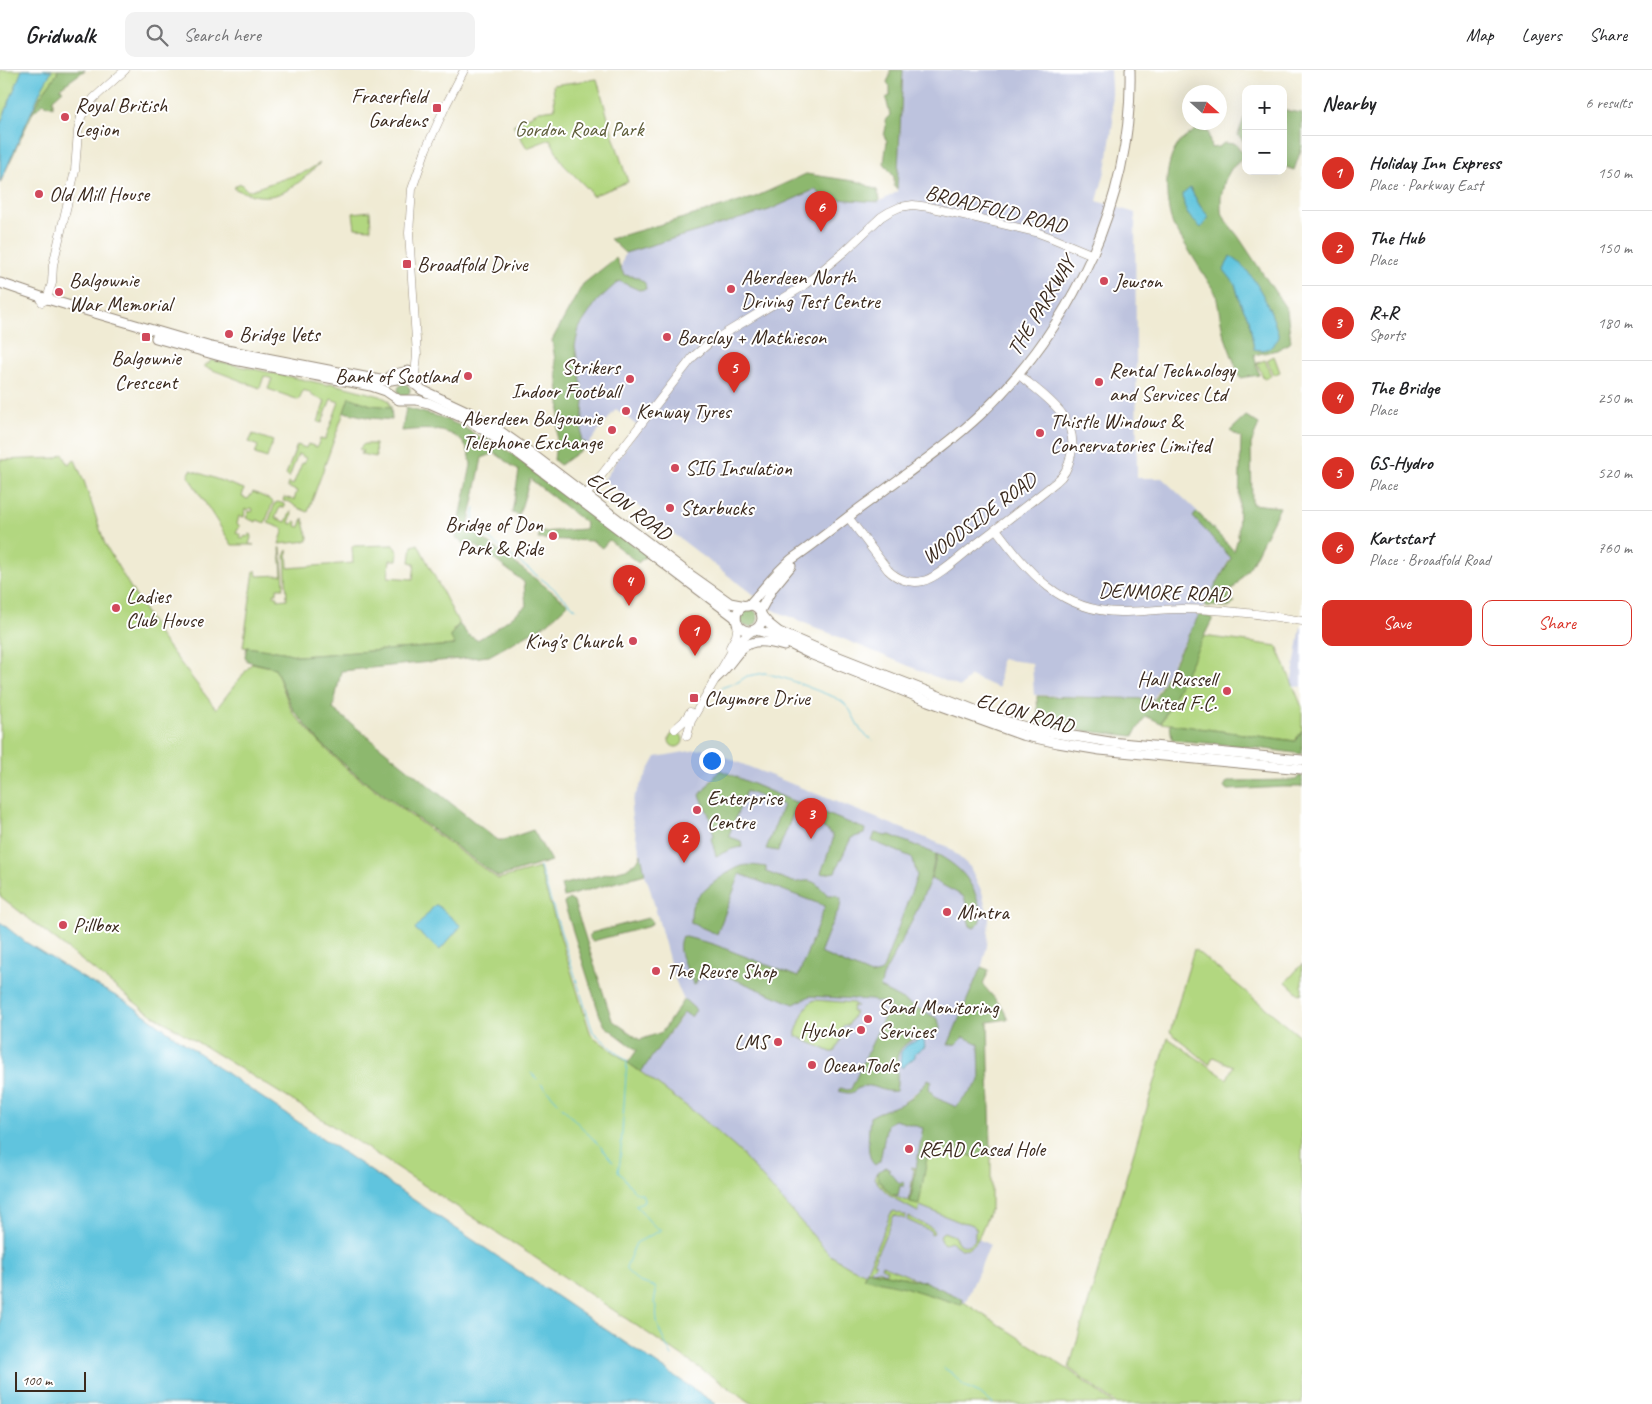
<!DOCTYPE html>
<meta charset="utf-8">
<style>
:root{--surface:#fff;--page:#f2f2f2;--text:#202124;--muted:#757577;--line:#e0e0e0;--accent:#d93025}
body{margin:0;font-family:Caveat,sans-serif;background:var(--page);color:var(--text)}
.controls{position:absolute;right:15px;top:15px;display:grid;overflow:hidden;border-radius:10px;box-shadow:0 5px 20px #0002}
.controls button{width:45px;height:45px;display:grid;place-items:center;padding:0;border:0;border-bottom:1px solid var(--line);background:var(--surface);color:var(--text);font:25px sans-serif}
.compass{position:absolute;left:1182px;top:15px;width:45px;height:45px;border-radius:50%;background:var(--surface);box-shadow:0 5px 20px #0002;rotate:111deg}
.scale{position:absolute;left:15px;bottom:12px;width:71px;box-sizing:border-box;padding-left:5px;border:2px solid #3b2a1e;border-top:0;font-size:14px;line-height:18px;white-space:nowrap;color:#3b2a1e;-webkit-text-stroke:4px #fff;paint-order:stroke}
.you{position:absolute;left:711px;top:690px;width:18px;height:18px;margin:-12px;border:4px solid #fff;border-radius:50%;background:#1a73e8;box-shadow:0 0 0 8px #1a73e833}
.badge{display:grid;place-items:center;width:32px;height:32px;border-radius:50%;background:var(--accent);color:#fff;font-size:16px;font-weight:700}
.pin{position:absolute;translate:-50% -41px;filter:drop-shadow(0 1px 2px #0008)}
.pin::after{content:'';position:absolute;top:26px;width:18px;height:15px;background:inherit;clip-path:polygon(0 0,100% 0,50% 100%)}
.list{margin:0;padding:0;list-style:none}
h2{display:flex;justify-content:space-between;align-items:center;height:65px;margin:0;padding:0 20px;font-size:21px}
h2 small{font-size:16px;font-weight:400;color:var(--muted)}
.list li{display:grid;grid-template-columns:32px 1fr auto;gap:15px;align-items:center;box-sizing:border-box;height:75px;padding:0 20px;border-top:1px solid var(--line)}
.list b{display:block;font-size:19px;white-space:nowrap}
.list p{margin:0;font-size:16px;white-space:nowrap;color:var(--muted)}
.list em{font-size:16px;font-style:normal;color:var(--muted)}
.actions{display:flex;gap:10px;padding:15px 20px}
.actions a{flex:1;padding:11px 0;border:1px solid var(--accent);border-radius:10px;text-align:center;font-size:18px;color:var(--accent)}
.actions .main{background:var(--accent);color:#fff}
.icon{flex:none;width:28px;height:28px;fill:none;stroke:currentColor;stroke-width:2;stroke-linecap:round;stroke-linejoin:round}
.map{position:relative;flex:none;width:1302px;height:1334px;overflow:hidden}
header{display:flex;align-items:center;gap:30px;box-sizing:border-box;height:70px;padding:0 25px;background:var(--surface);border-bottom:1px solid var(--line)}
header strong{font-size:24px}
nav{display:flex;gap:28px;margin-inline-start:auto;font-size:18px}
.search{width:350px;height:45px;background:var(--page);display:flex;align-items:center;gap:12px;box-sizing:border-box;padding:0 18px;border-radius:10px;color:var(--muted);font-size:19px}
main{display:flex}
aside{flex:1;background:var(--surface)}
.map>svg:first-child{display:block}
.industrial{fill:#bdc3de}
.green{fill:#b2d780;stroke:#76804f}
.forest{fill:#8db86e;stroke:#647146;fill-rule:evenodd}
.water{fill:#60c4de;stroke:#4e777e}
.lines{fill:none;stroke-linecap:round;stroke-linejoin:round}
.stream{stroke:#60c4de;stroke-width:1}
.secondary-casing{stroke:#968a79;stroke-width:9}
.primary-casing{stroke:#968a79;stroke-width:11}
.secondary{stroke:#fff;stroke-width:8}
.primary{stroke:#fff;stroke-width:9}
.poi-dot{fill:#d1495b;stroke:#fff;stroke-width:2}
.labels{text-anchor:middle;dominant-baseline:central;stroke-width:4;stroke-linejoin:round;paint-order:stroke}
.poi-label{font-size:21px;fill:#3b2a1e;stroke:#fff;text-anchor:start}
.park-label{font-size:21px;fill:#5f5e3b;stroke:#fff}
.street-label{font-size:21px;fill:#3b2a1e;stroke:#fff}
</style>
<header>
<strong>Gridwalk</strong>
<div class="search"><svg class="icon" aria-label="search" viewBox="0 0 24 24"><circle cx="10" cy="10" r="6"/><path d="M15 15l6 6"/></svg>Search here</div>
<nav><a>Map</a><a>Layers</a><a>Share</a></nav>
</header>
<main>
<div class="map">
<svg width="1302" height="1334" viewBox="0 0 1302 1334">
<rect width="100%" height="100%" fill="#fff"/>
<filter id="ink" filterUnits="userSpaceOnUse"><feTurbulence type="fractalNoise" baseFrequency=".02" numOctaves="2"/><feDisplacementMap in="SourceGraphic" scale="10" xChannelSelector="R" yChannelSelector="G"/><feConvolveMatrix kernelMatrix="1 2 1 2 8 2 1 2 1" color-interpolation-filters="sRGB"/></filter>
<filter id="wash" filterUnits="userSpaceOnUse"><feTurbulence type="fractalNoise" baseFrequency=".0096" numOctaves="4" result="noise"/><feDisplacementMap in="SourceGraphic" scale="20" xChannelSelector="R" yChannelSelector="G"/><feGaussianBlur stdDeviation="1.12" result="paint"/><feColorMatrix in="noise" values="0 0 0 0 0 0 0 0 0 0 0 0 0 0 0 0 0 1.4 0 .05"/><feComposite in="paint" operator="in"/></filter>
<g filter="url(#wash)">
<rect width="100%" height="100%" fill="#f0ebd4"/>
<g class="industrial">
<polygon points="903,0 1110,0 1113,51 1107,94 1097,131 1135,143 1137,408 1162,408 1196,440 1234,481 1153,629 1034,625 1032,593 1001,589 999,618 970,606 960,617 773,540 604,410 619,387 640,358 616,339 588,375 581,370 584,330 575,276 579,258 597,231 624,205 621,197 625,183 769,140 816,119 823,128 879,132 897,122"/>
<polygon points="1301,557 1302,557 1302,617 1291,615"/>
<polygon points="702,679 710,681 948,777 970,797 982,822 989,849 987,876 964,967 979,974 980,1011 956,1037 934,1027 929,1018 928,1009 921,1018 901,1034 871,1046 869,1070 871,1091 880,1091 887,1054 895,1050 923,1058 919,1135 960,1152 968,1153 973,1155 977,1159 978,1169 990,1175 965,1233 896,1211 867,1204 850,1197 830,1185 739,1081 697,1044 641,1002 685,942 696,940 684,929 681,924 673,904 649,815 646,808 632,748 631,739 634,727 656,687"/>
</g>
<g class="green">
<polygon points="0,0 58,0 57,4 40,27 0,113"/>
<polygon points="597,9 612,62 628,112 592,126 589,120 563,94 550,69 527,78 513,55 539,41 555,39 553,15"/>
<path d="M320 93C291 121 274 137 233 118L240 113 248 121 307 101Z"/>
<polygon points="370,141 371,159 355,158 353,143"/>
<polygon points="1274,286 1280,302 1273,305 1267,290"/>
<polygon points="211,290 324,314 329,315 330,313 380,326 388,330 391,337 371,335 349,328 308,442 296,437 290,432 283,431 284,427 294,430 297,421 287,417 288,413 293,415 302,393 304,393 306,388 298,384 289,408 286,405 297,375 306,378 308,374 317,377 320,369 325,370 339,332 331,329 322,353 318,352 325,331 311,325 312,323 303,320 299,330 268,319 272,309 264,306 260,318 205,297 205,294 208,294"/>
<polygon points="1265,290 1271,306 1264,309 1257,293"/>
<polygon points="253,364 273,371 267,388 255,384 258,376 249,372"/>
<polygon points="364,374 375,374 376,387 361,384 363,381 359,379"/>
<polygon points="63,384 68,394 75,390 84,411 105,474 120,500 159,565 216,639 252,593 275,598 292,642 319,672 349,701 498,809 539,798 591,965 697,1044 739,1081 830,1185 850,1197 867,1204 896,1211 965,1233 1069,1300 1114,1334 753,1334 545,1194 319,1047 142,938 0,826 0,390 56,388"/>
<polygon points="191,400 244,419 242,427 248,429 253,422 271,430 273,432 265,453 257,450 256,452 246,448 249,441 252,442 253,439 250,438 248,440 245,439 244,447 239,446 237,454 240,456 236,463 241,465 240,468 243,469 245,466 248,467 249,464 252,465 249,474 254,475 232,475 188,406"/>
<polygon points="278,432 284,434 284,438 280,437 275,448 286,452 291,441 292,444 289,453 293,454 295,451 297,452 296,456 300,457 303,448 308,467 308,471 279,474 284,459 268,453 275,433"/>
<path d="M418 474 459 554 453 560 455 575 299 586 283 582 243 577 254 501 256 500 257 506 282 505 280 477 281 478 284 514 283 518H277V523H274V526H277L278 530 287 529 285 484 287 480 288 498 353 493 352 476 393 475C399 479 398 484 397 490H390L388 507 413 509 415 494 410 492 412 476Z"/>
<polygon points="1203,566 1277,576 1302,637 1302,660 1295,671 1161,653"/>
<circle cx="676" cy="670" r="7"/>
<polygon points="1194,879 1302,968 1302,1334 1117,1334 1069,1298 1168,968 1227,1009 1233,996 1213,987 1209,994 1170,962"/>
<polygon points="1302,894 1302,923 1299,924 1286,912"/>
<path d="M815 930 853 933 857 936H853L852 942H855L848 956 844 955 839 964 843 966 834 982H831L796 966V962C800 953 804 933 815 930Z"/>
<path d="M929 1076 981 1088 985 1081 991 1080V1138L977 1171 970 1178 961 1179 950 1171 945 1174 941 1172 940 1169 941 1164 944 1162 954 1166 959 1174C965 1177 971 1175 975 1170V1161L977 1160 973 1155 968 1153 960 1152 920 1136 918 1142C898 1131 888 1127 874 1108L877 1102 878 1110C888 1121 893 1128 909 1131L914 1099 910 1098 911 1097 916 1098 910 1133Z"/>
<polygon points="894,1141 906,1146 905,1149 894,1145 873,1193 876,1194 871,1199 871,1201 867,1200 891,1143"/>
<polygon points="909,1147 932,1158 934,1163 931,1164 931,1161 907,1150"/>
<polygon points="882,1195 923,1212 872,1201 878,1200 885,1203 887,1200 881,1197"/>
</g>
<g class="forest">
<polygon points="58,0 85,0 60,18 63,20 53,29 53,37 43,33 32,44 40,27 57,4"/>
<polygon points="890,0 903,0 897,119 894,117 894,107 884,93 887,71 884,66 886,57 885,50 890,45 886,28 890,26 890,17 887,12 890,6"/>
<polygon points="1283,40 1302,43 1302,77 1294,100 1283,96"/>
<polygon points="1246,47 1246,74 1238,65 1244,48"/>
<path d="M1195 60 1208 62 1211 78 1219 77 1224 73 1236 74 1245 86 1231 99 1225 110 1221 127V140L1226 151 1238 166 1287 240 1291 272 1277 280 1254 285 1259 305 1240 308 1223 262 1216 224 1173 155C1165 132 1163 97 1177 76 1181 70 1189 65 1195 60ZM1190 118 1200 136 1208 147 1201 158 1188 145ZM1235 214 1263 281 1254 279 1249 249 1240 232Z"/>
<polygon points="806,104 860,112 877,120 880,129 879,132 823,128 816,119 769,140 625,183 610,169 753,128"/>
<polygon points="616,188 624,205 637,207 645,213 646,219 639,220 619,211 597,231 579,258 575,276 584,330 581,370 588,375 560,395 554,390 560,336 558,310 552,270 583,214"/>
<circle cx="404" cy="320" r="6"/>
<polygon points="349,327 371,335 391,337 392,350 371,348 344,342"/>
<path d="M406 338 440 347 463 357 486 371 488 366 647 485 638 493 609 470 602 478 593 471 538 469 540 462 585 459 586 453 530 409 519 445 512 443 519 401 495 383 482 388 468 457 568 534 548 553 489 586 341 601 333 639 497 770H504L533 760 551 791 498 807 350 700 319 671 293 640 275 598 247 591 245 586 247 577 283 582 299 586 455 575 450 566 459 554 468 565 477 570 493 561 526 536 524 512 471 472 465 475 461 470 456 468 471 395C468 356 431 358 402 361Z"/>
<polygon points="1246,346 1259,354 1251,374 1252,434 1280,437 1251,495 1233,519 1228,529 1235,532 1230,537 1204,536 1231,488 1193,447 1197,442 1234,481 1238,468 1241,368 1230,361"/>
<circle cx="749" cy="548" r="9"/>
<polygon points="1199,545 1213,548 1161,653 1146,646 1133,666 1086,661 1038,652 1037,626 1153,629 1149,640"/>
<polygon points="1170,654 1295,671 1302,660 1302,684 1242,676 1172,670"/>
<polygon points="720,700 788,729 865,759 864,764 851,768 835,802 824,804 821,803 833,770 833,765 820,755 793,744 778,781 766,779 783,735 746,721 729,765 730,767 741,771 742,777 732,779 716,786 711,768 714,766 709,745 700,725"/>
<polygon points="1299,706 1302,706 1302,717 1282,717 1229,720 1226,719 1224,716 1226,713 1231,711 1296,710"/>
<path d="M875 763 885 766 890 765 936 784 930 810 912 851 884 904 880 918 938 949 940 958 939 961C931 965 923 964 916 968 887 981 901 997 896 1021 882 1023 875 1014 865 1016 852 1018 857 1027 839 1021V1019L841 1018 847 1020 851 1019 890 934 871 930 810 926 794 934 710 899 701 901 695 915 693 914C688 897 674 883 682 866L713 874 798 907 825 836 740 804 717 864 691 853C691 848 691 842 692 837 696 823 729 800 742 796 749 794 759 796 766 797V802C775 805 784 809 793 812 798 813 800 811 805 811 815 809 821 819 828 825H836L841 828 840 837 831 855 820 883 871 905 880 903 883 899 917 806 913 790 909 786 872 771Z"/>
<polygon points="641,784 645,804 564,827 561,815 626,799 638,790"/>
<path d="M937 784C947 790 957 796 965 806 973 816 990 849 974 858L970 856 968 849 970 840 963 826 931 809Z"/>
<polygon points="569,829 574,832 612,950 640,970 662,962 684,929 696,940 691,947 684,942 641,1002 628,993 637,980 605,956 600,946 564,833"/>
<polygon points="648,848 651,849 652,853 650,856 593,871 590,869 589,866 591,863"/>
<path d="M981 897 989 900 983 915 1002 937 1008 949 988 952 991 1080 985 1081 981 1088 929 1076 919 1135 910 1133 923 1058 895 1050 887 1054 880 1091 875 1095C865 1088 869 1059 870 1047 879 1041 891 1039 901 1034 912 1028 921 1019 928 1009L932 1011 929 1018 934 1027 956 1037 980 1011 979 974 964 967 957 974 948 975Z"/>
<polygon points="886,1097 890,1099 888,1100 900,1114 903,1112 904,1114 904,1116 900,1116 898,1125 892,1125 878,1110 877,1102"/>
<polygon points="867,1200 926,1212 963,1229 961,1235 904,1217 863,1208"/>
</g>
<g class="water">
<polygon points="22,0 52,0 42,18 0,113 0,55"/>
<path d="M1190 118 1200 136 1209 147 1201 158C1188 145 1184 144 1183 124Z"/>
<path d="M1230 186C1254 199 1273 242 1279 268 1271 278 1267 282 1254 279L1249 249 1240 232 1235 214 1224 200Z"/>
<polygon points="435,835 437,835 461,856 440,880 415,859"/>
<polygon points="0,852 24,871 88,911 127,932 239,1012 716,1334 0,1334"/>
<polygon points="924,969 925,977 915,983 915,987 902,998 900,995 901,982 906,976 917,970"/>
</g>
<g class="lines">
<g class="stream">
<polyline points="472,455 475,438"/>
<polyline points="469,457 472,456 552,517 576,539"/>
<polyline points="721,618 738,612 747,606 765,603 787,609 834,627 843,632 850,640 861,661 872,670"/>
<path d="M540 797 593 962 627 991 620 1092 618 1101 635 1122 642 1124 644 1129 643 1132 635 1135C647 1145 647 1153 661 1160L636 1173 626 1197V1200L639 1212 655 1217 656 1223 654 1233 657 1237C654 1256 664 1270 672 1286"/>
<polyline points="531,1003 537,1009"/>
<polyline points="541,1014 546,1019"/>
<polyline points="548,1021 558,1032"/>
<polyline points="561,1036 598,1074"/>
<polyline points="600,1076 613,1092"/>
<polyline points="944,1298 953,1304 964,1316 980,1323 993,1334"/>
</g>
</g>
</g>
<g filter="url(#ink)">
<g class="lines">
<defs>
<g id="secondary">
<polyline points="42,232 47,229 52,213 53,195 75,101 78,61 81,47 87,37 94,28 125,0"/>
<polyline points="414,315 417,285 409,163 412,119 426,79 446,35 464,0"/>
<polyline points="586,425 693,287 709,273 802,217 845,181 881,147 889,142 900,137 913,135 929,137 1036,162 1052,168 1093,185"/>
<path d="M848 447 888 500C897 509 910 514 923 511 935 509 960 487 971 478 999 456 1028 435 1056 412 1064 406 1069 395 1071 385 1080 347 1044 326 1019 305"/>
<path d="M996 459C1029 503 1060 541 1120 542 1140 542 1161 539 1181 539 1221 539 1262 544 1302 551"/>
<polyline points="730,577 736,566 738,554"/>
<polyline points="675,659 684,651 690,642"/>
<polyline points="687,666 691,651 733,579 740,571 752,561"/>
</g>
<g id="primary">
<polyline points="0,213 47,229 211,277 385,311 403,308 409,309 422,320 469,342 497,359 531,383 692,506 730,533 746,536"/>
<polyline points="156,268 234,290 371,316 386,321 399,330 416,330 429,333 470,351 515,381 736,548"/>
<polyline points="391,305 408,301"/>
<circle cx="749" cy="548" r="13"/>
<path d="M748 536C763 520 775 503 792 489 819 471 844 449 871 430 908 402 947 376 981 344 1073 256 1133 129 1130 0"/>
<polyline points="760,541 772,519 791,496"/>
<polyline points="762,546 769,554 779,562 816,578 993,647 1036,660 1110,672 1302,690"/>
<polyline points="755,560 770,564 810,584 928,631 1022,665 1058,673 1100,680 1302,699"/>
<path d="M715 609C743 585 737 562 784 576"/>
</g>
</defs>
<use href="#secondary" class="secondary-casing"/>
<use href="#primary" class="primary-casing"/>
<use href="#secondary" class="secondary"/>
<use href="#primary" class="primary"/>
</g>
</g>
<g class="poi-dot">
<rect x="432" y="33" width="10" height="10" rx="2.5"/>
<circle cx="65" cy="47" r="5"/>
<circle cx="39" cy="124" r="5"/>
<rect x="402" y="189" width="10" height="10" rx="2.5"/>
<circle cx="1104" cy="211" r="5"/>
<circle cx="731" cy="219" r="5"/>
<circle cx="59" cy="222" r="5"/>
<circle cx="229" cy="264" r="5"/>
<rect x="141" y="262" width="10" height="10" rx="2.5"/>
<circle cx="667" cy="267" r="5"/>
<circle cx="468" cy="306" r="5"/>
<circle cx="630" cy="309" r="5"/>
<circle cx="1099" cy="312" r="5"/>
<circle cx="626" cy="341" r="5"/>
<circle cx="612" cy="360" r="5"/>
<circle cx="1040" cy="363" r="5"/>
<circle cx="675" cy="398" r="5"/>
<circle cx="670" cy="438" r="5"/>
<circle cx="553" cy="466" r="5"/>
<circle cx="116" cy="538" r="5"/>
<circle cx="633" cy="571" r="5"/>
<circle cx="1227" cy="621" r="5"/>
<rect x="689" y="623" width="10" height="10" rx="2.5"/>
<circle cx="697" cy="740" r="5"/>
<circle cx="947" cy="842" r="5"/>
<circle cx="63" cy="855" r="5"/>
<circle cx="656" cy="901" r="5"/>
<circle cx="868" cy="949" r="5"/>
<circle cx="861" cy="960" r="5"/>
<circle cx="778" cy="972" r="5"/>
<circle cx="812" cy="995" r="5"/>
<circle cx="909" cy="1079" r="5"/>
</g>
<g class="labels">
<g class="poi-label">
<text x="427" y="26" text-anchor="end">Fraserfield<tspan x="427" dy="24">Gardens</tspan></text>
<text x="75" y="35">Royal British<tspan x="75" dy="24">Legion</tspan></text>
<text x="49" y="124">Old Mill House</text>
<text x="417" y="194">Broadfold Drive</text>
<text x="741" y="207">Aberdeen North<tspan x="741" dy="24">Driving Test Centre</tspan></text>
<text x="69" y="210">Balgownie<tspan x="69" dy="24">War Memorial</tspan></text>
<text x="1114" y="211">Jewson</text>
<text x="239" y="264">Bridge Vets</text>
<text x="677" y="267">Barclay + Mathieson</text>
<text x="146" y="288" text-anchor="middle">Balgownie<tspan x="146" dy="24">Crescent</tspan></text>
<text x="620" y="297" text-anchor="end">Strikers<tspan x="620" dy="24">Indoor Football</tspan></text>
<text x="1109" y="300">Rental Technology<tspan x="1109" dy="24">and Services Ltd</tspan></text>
<text x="458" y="306" text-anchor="end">Bank of Scotland</text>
<text x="636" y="341">Kenway Tyres</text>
<text x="602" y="348" text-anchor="end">Aberdeen Balgownie<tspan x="602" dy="24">Telephone Exchange</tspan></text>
<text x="1050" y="351">Thistle Windows &amp;<tspan x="1050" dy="24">Conservatories Limited</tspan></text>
<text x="685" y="398">SIG Insulation</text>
<text x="680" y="438">Starbucks</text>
<text x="543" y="454" text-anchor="end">Bridge of Don<tspan x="543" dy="24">Park &amp; Ride</tspan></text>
<text x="126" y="526">Ladies<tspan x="126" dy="24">Club House</tspan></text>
<text x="623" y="571" text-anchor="end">King's Church</text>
<text x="1217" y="609" text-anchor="end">Hall Russell<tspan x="1217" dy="24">United F.C.</tspan></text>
<text x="704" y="628">Claymore Drive</text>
<text x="707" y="728">Enterprise<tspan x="707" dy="24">Centre</tspan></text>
<text x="957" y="842">Mintra</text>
<text x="73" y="855">Pillbox</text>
<text x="666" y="901">The Reuse Shop</text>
<text x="878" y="937">Sand Monitoring<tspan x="878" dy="24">Services</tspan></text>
<text x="851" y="960" text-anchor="end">Hychor</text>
<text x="768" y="972" text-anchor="end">LMS</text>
<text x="822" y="995">OceanTools</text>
<text x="919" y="1079">READ Cased Hole</text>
</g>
<g class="park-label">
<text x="579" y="59">Gordon Road Park</text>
</g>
<g class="street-label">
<text transform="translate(996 139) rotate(14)">BROADFOLD ROAD</text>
<text transform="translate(1041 236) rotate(-59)">THE PARKWAY</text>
<text transform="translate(629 436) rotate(37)">ELLON ROAD</text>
<text transform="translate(979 448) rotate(-37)">WOODSIDE ROAD</text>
<text transform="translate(1164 522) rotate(2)">DENMORE ROAD</text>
<text transform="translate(1025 643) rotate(16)">ELLON ROAD</text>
</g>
</g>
</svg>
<div class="controls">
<button>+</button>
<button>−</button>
</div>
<svg class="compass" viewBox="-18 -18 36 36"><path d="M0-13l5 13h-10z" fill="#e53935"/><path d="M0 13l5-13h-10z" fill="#757577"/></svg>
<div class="scale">100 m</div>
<div class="you"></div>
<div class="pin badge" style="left:695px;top:586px">1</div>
<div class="pin badge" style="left:684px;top:793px">2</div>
<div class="pin badge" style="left:811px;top:769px">3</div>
<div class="pin badge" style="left:629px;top:536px">4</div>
<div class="pin badge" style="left:734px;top:323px">5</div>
<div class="pin badge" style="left:821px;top:162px">6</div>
</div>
<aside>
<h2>Nearby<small>6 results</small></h2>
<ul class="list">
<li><span class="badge">1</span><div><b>Holiday Inn Express</b><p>Place · Parkway East</p></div><em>150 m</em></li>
<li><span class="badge">2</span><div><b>The Hub</b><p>Place</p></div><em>150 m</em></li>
<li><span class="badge">3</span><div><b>R+R</b><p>Sports</p></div><em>180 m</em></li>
<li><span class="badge">4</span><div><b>The Bridge</b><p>Place</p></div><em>250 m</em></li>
<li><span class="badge">5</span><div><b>GS-Hydro</b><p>Place</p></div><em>520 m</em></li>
<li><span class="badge">6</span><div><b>Kartstart</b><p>Place · Broadfold Road</p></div><em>760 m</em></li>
</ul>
<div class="actions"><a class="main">Save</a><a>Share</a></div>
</aside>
</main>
